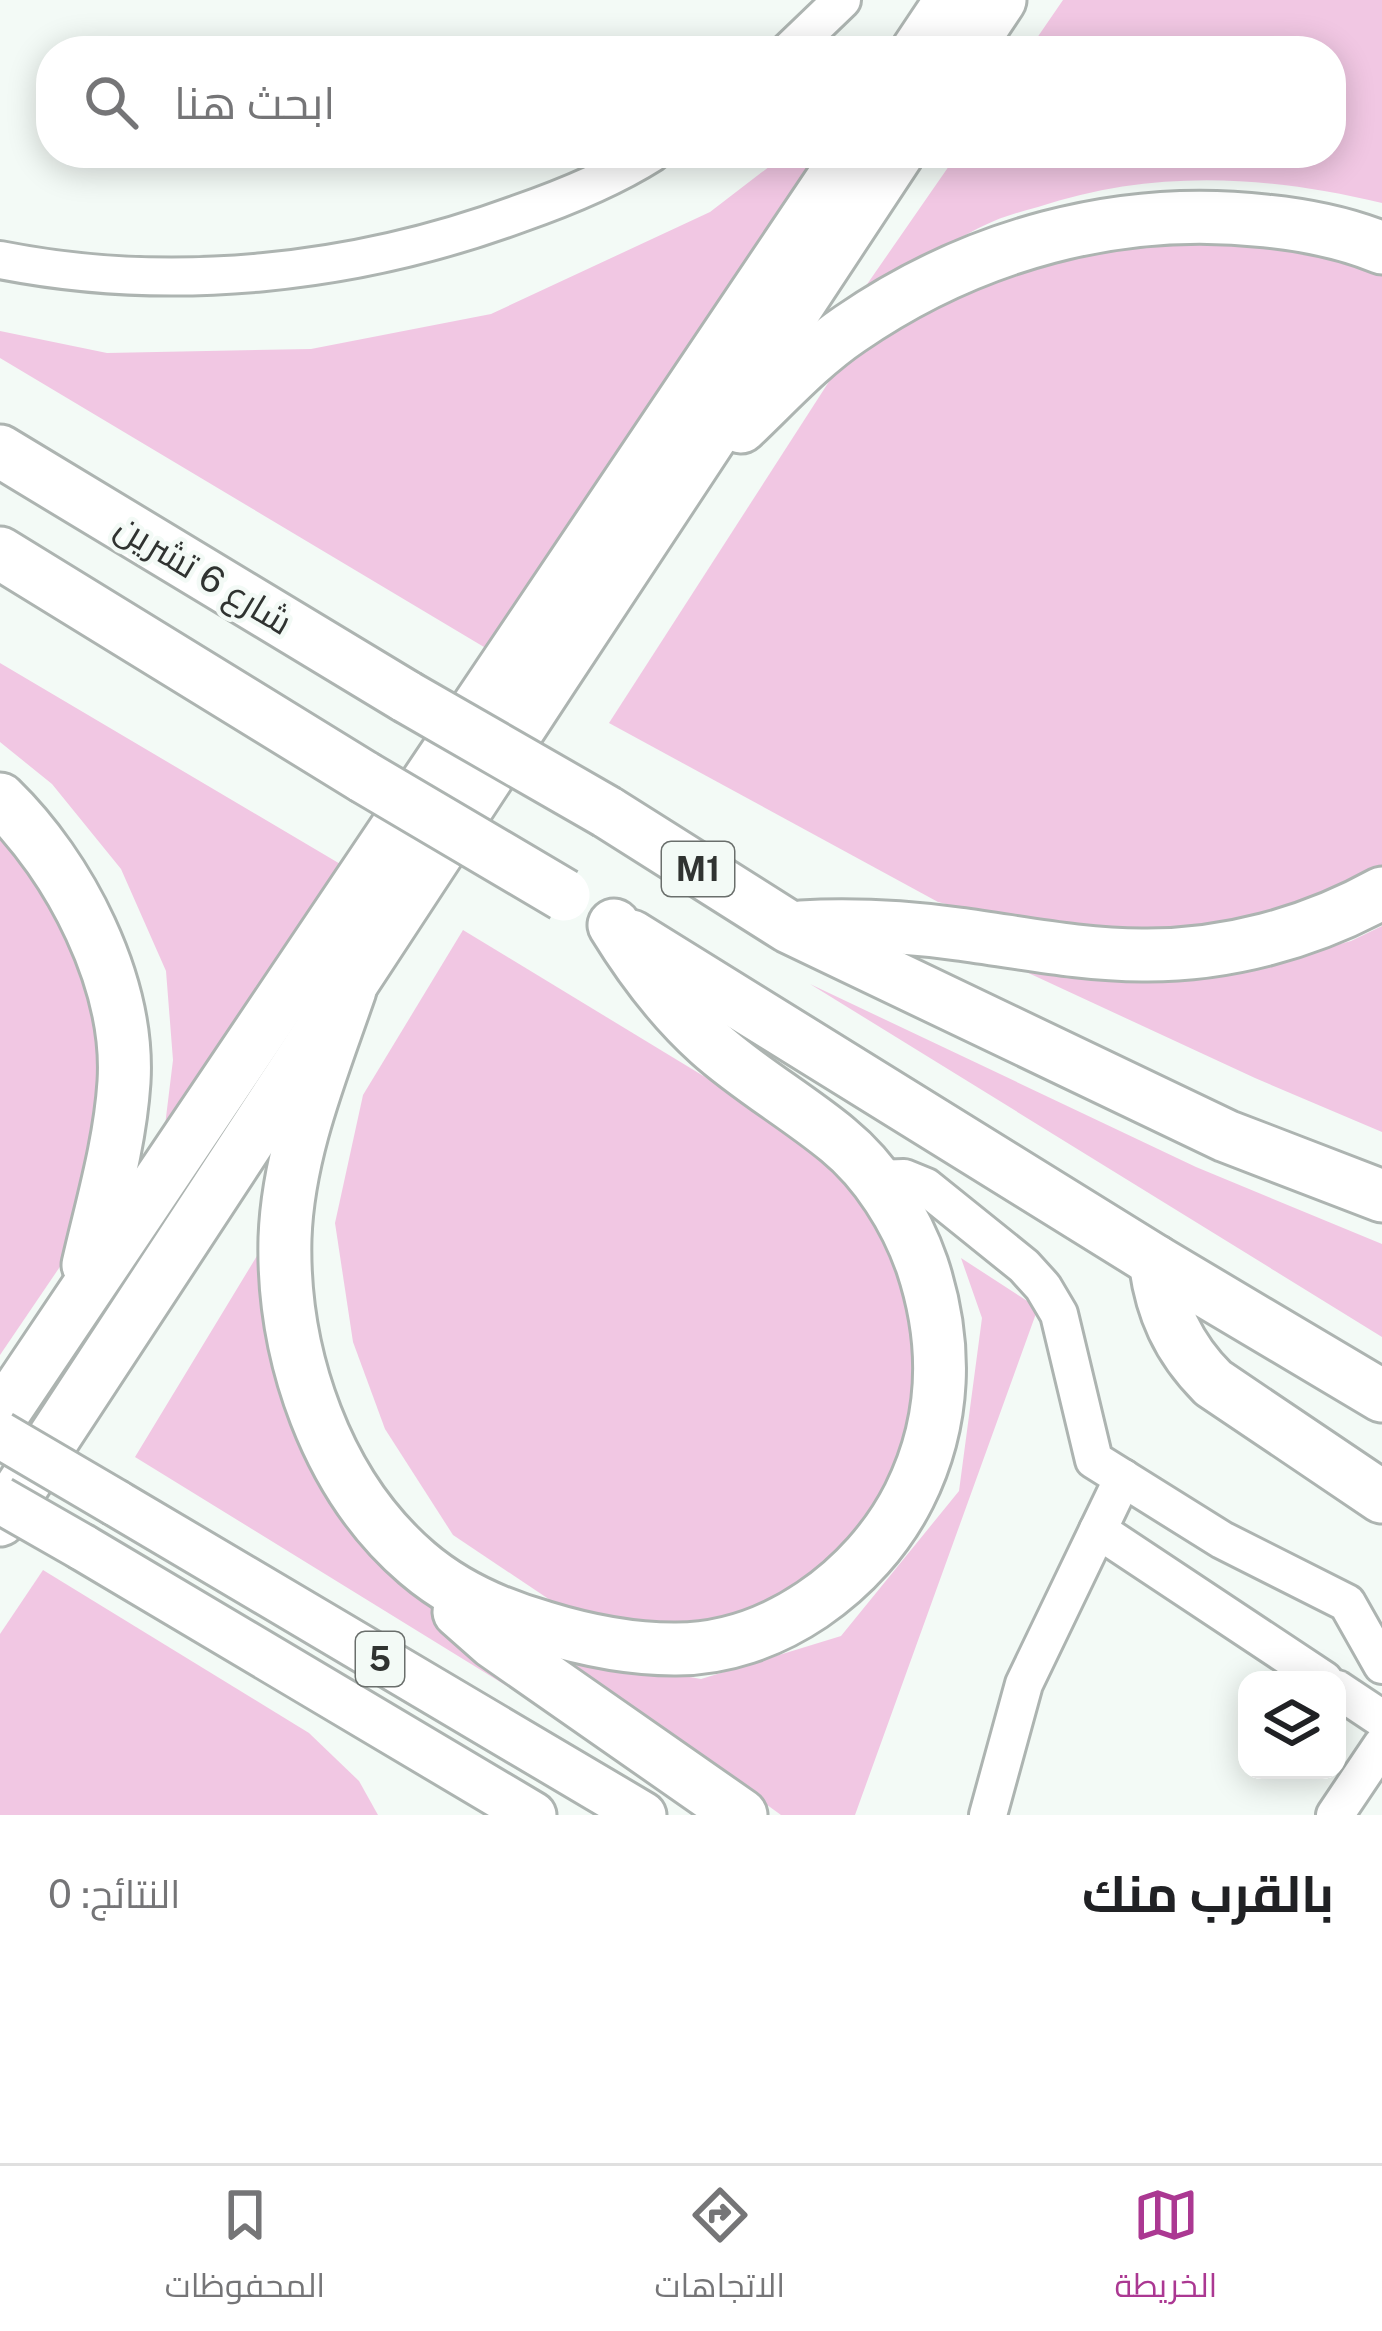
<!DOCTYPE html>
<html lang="ar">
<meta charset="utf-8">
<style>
:root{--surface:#fff;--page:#f2f2f2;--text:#202124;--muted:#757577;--line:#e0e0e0;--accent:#ab3892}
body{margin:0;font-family:"Public Sans",Cairo,sans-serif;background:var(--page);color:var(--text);direction:rtl}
.controls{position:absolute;right:36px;bottom:36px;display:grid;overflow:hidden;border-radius:24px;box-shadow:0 6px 30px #0003}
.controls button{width:108px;height:108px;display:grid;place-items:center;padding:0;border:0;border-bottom:3px solid var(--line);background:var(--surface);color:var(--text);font:60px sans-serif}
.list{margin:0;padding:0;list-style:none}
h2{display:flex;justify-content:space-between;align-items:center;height:156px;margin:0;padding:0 48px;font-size:51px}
h2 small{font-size:39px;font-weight:400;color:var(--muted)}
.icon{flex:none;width:66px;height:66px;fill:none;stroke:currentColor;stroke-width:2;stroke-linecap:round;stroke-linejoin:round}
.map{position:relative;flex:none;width:1382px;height:1815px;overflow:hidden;direction:ltr}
.search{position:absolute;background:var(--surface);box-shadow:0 6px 30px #0003;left:36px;right:36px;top:36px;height:132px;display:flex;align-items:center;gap:30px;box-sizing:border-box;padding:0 42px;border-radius:48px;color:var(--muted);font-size:45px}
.sheet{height:348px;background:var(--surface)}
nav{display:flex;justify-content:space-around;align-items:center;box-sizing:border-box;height:168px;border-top:3px solid var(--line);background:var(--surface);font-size:33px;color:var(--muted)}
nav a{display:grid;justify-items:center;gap:6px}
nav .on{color:var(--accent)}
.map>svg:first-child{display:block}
.green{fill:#f1c7e3}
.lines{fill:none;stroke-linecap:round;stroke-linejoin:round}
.minor-casing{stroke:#adb4b1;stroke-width:42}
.major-casing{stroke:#adb4b1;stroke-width:51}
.highway-casing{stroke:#adb4b1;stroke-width:57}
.minor{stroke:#fff;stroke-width:36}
.major{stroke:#fff;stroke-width:45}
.highway{stroke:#fff;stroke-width:51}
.major-bridge-casing{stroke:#adb4b1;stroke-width:51;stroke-linecap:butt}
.highway-bridge-casing{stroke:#adb4b1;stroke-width:57;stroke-linecap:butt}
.major-bridge{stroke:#fff;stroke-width:45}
.highway-bridge{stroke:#fff;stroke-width:51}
.labels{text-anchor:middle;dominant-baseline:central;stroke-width:9;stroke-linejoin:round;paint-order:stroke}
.shield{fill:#f3faf6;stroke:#6a6f6c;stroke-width:3}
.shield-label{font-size:33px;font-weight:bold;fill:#303331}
.street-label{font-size:36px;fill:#303331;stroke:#f3faf6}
</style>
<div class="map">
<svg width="1382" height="1815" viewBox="0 0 1382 1815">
<rect width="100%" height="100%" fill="#f3faf6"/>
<g class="green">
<path d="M1063 0H1382V203C1265 175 1153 169 1038 207 1023 211 1008 215 994 221 948 241 895 278 852 306L958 153H1331V51H1028Z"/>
<polygon points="787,153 829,153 489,650 0,358 0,331 107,353 311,349 491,314 710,212"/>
<polygon points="1167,232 1382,258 1382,870 1327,893 1229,927 1138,935 1015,921 938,902 609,723 830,380 874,337 1012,267"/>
<polygon points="0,663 347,868 163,1142 173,1060 166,971 121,869 52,784 0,742"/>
<polygon points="0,803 113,989 93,1218 0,1355"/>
<polygon points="1382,926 1382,1132 1255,1078 1011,965 1242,971 1351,941"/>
<polygon points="463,930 865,1174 929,1321 916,1473 816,1587 693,1628 565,1610 453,1535 385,1429 353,1342 335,1223 363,1095"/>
<polygon points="810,984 1196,1167 1382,1244 1382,1337"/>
<polygon points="286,1208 343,1495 619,1755 135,1457"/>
<polygon points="961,1258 1038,1308 855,1815 781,1815 560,1654 701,1679 841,1636 959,1491 982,1318"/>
<polygon points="43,1570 309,1733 359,1781 378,1815 0,1815 0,1634"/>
</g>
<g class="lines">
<defs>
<g id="minor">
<polyline points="789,51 842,0"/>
<path d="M0 260C172 294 355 274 518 214 564 198 611 179 652 153"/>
<polyline points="875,1179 904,1178 926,1187 1024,1266 1043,1287 1059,1314 1094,1460 1222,1540 1347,1603 1382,1665"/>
<polyline points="1098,1530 1324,1680"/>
<polyline points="1337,1689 1382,1719"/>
<polyline points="988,1815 1024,1684 1123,1478"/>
<polyline points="1335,1815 1382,1745"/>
</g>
<g id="major">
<polyline points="116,1503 643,1815"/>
<polyline points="82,1547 533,1815"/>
</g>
<g id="highway">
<polyline points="917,51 951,0"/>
<polyline points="966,51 1000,0"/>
<path d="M741 427C776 394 810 356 850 329 972 245 1119 204 1266 221 1305 225 1346 233 1382 248"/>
<polyline points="0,451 407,697"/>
<polyline points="0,553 364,777"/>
<path d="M0 799C70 867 130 983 124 1082 120 1144 102 1204 88 1265"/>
<polyline points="607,812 789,927 1226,1136 1382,1196"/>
<path d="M801 927C854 924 906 927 958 934 1019 942 1081 955 1142 955 1225 956 1310 933 1382 893"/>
<polyline points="631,936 1155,1261 1382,1396"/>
<path d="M350 990C322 1071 288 1152 285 1238 282 1355 326 1485 417 1563 453 1594 497 1614 543 1627 585 1640 629 1649 674 1649 772 1650 866 1581 909 1496 946 1422 948 1343 922 1265 906 1219 876 1171 838 1140 797 1106 749 1079 709 1043 671 1009 641 969 614 925"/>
<path d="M1155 1261C1161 1310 1178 1348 1213 1383L1382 1497"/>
<polyline points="0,1418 850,153"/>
<path d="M0 1520C301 1065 596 607 898 153"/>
<polyline points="459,1612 493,1642 741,1815"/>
</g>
</defs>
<use href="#minor" class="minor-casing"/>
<use href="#major" class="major-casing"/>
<use href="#highway" class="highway-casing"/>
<use href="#minor" class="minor"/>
<use href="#major" class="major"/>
<use href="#highway" class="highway"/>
<defs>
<g id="major-bridge">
<polyline points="0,1435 116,1503"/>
<polyline points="0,1500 82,1547"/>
</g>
<g id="highway-bridge">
<polyline points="407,697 607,812"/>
<polyline points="364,777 564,895"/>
</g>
</defs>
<use href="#major-bridge" class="major-bridge-casing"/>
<use href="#highway-bridge" class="highway-bridge-casing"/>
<use href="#major-bridge" class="major-bridge"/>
<use href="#highway-bridge" class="highway-bridge"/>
</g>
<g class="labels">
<g class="shield">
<rect x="662" y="842" width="72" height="54" rx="9"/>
<rect x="356" y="1632" width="48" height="54" rx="9"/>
</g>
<g class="shield-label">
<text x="698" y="869">M1</text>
<text x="380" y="1659">5</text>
</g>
<g class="street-label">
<text transform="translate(204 574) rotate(31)">شارع 6 تشرين</text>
</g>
</g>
</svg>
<div class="controls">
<button><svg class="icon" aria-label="layers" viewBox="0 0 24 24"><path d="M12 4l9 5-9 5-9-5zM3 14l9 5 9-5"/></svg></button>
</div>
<div class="search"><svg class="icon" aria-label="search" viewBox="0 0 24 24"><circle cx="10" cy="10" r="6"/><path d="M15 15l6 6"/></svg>ابحث هنا</div>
</div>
<section class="sheet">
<h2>بالقرب منك<small>النتائج: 0</small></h2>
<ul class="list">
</ul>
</section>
<nav>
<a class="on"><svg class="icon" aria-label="map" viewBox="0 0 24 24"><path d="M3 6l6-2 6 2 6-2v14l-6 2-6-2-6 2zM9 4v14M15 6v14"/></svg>الخريطة</a>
<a><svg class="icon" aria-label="directions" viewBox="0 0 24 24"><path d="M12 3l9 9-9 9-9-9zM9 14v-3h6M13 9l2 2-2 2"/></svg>الاتجاهات</a>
<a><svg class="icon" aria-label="saved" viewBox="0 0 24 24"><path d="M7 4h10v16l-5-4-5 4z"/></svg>المحفوظات</a>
</nav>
